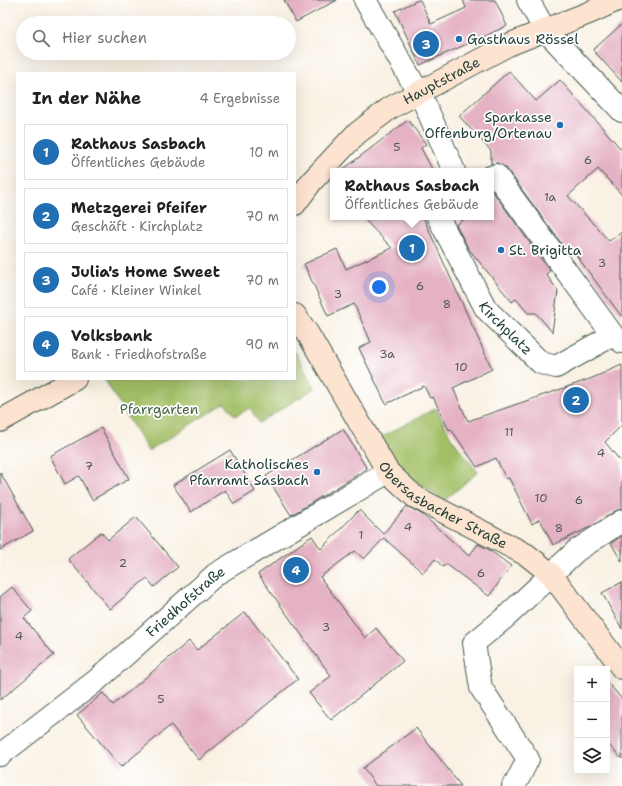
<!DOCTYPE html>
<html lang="de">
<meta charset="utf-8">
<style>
:root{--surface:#fff;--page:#f2f2f2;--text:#202124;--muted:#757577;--line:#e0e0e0;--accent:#1f6fb2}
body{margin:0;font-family:"Shantell Sans",sans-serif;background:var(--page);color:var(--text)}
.controls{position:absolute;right:12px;bottom:12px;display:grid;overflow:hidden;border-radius:0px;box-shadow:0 4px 16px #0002}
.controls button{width:36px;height:36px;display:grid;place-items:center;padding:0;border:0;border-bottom:1px solid var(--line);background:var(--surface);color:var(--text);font:20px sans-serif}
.you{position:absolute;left:379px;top:287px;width:14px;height:14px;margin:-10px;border:3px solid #fff;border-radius:50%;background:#1a73e8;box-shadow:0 0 0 6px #1a73e833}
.badge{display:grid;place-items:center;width:26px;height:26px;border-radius:50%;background:var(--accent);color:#fff;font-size:13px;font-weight:700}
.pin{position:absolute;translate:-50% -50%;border:2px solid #fff;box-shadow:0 1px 4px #0006}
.popup{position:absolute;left:330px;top:168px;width:164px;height:52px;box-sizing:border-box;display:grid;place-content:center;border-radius:0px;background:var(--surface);filter:drop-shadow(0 1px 3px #0005);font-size:13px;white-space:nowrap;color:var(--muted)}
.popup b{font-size:15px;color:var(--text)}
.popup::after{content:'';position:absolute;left:50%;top:100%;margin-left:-8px;border:8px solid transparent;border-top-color:var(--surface)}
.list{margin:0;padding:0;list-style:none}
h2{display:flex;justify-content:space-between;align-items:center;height:52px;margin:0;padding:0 16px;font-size:17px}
h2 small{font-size:13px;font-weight:400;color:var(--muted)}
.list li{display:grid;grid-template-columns:26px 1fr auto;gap:12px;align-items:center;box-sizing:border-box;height:56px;margin:0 8px 8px;padding:0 8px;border:1px solid var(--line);border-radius:0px}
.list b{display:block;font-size:15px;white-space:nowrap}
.list p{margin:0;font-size:13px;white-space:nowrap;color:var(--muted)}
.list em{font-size:13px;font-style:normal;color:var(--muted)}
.icon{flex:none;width:22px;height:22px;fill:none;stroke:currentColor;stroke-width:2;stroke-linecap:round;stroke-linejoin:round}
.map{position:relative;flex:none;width:622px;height:786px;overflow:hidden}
.search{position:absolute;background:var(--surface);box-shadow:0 4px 16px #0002;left:16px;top:16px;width:280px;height:44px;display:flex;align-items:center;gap:10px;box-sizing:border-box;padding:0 14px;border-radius:22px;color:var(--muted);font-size:15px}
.panel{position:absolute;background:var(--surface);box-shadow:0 4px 16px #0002;left:16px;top:72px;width:280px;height:308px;border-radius:0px}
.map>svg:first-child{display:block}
.green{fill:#a3bf66;stroke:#617e4d}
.building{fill:#e5b2c5}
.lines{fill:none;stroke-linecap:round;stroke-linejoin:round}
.street-casing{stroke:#40584e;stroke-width:24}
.secondary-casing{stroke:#40584e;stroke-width:24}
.street{stroke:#fff;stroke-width:22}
.secondary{stroke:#fde4d0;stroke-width:22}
.poi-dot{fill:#1f6fb2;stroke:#fff;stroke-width:1.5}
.labels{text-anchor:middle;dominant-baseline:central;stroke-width:3.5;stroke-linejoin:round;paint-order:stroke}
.number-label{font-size:12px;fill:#505a58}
.poi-label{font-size:14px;fill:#1f3d34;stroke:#fff;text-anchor:start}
.street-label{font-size:14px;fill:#1f3d34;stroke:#fff}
.park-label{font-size:14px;fill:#476443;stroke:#fff}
</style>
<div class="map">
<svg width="622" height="786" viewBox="0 0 622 786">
<rect width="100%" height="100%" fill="#fff"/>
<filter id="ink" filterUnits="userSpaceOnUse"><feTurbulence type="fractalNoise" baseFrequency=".025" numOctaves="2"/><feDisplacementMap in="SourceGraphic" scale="8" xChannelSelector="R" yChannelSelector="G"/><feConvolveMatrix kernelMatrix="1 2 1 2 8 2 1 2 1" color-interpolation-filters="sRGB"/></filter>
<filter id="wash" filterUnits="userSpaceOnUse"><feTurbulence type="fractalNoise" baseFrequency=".012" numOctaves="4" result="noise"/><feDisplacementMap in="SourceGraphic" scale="16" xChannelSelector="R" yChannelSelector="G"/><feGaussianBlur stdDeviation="0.9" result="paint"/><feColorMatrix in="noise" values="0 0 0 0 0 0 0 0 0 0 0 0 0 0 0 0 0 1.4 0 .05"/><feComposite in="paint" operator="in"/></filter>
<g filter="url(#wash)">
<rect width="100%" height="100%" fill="#f9f1e3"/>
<g class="green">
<polygon points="295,351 315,388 259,423 250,408 235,416 225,403 148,451 105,380 295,379"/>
<polygon points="436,408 452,439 478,472 444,501 403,472 380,438"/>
</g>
<g id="blocks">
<g class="building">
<polygon points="284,0 337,0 296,22"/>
<polygon points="418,0 420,0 431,24 466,8 463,0 495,0 507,26 420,65 395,11"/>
<polygon points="622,24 622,82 593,50"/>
<polygon points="509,71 536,101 560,80 622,150 622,195 598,169 568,196 609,241 622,232 622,317 574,252 570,255 506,168 497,163 491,164 491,151 459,116"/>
<polygon points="408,120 426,144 421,148 433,171 341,171"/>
<polygon points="491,189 550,271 546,274 558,291 552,332 536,313 528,313 516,299 512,302 468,248 456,225 467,217 491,217"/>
<polygon points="362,217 423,217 492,369 453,388 468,421 590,379 622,365 622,425 605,442 622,463 622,509 615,511 594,525 553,545 540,519 532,524 509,478 506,479 496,458 477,467 451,429 449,430 433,397 430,398 424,386 386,404 359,348 371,342 354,304 328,316 304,264 337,249 346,269 392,248"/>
<polygon points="101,428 129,479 92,500 79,476 65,484 50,456"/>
<polygon points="343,429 367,469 291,515 266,476"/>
<polygon points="230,450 255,491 234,504 225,490 191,512 173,485"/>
<polygon points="0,472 33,531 0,550"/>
<polygon points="407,506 423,515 469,556 478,544 488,549 511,566 489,596 446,564 443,567 435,559 423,573 384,538 364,559 355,551 320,577 365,638 376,628 403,661 331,720 309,693 331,676 258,574 312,536 321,549 359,510 383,534"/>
<polygon points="136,517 178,567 154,587 147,578 110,609 68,559 101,532 108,540"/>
<polygon points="622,536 622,562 611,543"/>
<polygon points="622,582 622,629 602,593"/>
<polygon points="12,587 32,611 24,618 54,655 0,700 0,597"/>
<polygon points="245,612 298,679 199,760 171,725 121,767 77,715 103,693 113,705 189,641 197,650"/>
<polygon points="607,682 622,699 622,759 607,743"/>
<polygon points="416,728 461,786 376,786 363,768"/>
</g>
</g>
</g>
<g filter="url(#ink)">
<use href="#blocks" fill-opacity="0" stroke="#40584e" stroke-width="1"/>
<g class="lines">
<defs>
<g id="street">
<polyline points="365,0 424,102 454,171"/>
<polyline points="528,0 545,30 622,111"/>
<polyline points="491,177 496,175 613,335"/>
<path id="s1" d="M438 217 486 309 541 363 556 367 613 335 622 342"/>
<path id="s2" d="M0 755 97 680 216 574 388 472"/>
<polyline points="513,786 516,783 528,759 481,688 474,643 507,616 576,551 622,521"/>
</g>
<g id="secondary">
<path id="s3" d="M295 204 312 181 355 135 390 108 508 45 591 12 617 0"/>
<path id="s4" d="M295 315 308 334 388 472 415 497 527 555 551 574 622 668"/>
<polyline points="0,421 75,379"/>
</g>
</defs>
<use href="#street" class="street-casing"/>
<use href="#secondary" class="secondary-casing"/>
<use href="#street" class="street"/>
<use href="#secondary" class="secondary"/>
</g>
</g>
<g class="poi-dot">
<circle cx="459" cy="39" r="4"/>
<circle cx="560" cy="125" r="4"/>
<circle cx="501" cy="250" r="4"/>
<circle cx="317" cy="472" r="4"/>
</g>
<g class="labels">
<g class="number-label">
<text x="397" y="147">5</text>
<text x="588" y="160">6</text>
<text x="550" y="197">1a</text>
<text x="602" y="263">3</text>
<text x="420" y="286">6</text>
<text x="338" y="294">3</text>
<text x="447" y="304">8</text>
<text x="387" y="354">3a</text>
<text x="461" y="367">10</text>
<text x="509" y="432">11</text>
<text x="601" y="453">4</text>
<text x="89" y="466">7</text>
<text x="541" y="498">10</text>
<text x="579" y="500">6</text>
<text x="408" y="527">4</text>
<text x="559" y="528">8</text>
<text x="361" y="535">1</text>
<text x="123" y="563">2</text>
<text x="481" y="573">6</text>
<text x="326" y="627">3</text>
<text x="19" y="636">4</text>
<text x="161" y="699">5</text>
</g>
<g class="poi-label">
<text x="467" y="39">Gasthaus Rössel</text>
<text x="552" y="117" text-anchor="end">Sparkasse<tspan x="552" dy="16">Offenburg/Ortenau</tspan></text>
<text x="509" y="250">St. Brigitta</text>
<text x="309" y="464" text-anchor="end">Katholisches<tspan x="309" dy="16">Pfarramt Sasbach</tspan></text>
</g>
<g class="street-label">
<text stroke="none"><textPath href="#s3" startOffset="194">Hauptstraße</textPath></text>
<text stroke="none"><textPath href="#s1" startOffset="131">Kirchplatz</textPath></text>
<text stroke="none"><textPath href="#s4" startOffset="247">Obersasbacher Straße</textPath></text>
<text stroke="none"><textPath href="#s2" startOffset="241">Friedhofstraße</textPath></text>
</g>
<g class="park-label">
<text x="159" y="409">Pfarrgarten</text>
</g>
</g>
</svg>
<div class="controls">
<button>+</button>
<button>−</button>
<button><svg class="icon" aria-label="layers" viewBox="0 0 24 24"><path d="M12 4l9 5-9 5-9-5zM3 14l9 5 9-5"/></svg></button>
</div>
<div class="you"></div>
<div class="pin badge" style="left:412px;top:248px">1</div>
<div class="popup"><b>Rathaus Sasbach</b>Öffentliches Gebäude</div>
<div class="pin badge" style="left:576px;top:400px">2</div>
<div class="pin badge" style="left:426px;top:44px">3</div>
<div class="pin badge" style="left:296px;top:570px">4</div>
<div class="search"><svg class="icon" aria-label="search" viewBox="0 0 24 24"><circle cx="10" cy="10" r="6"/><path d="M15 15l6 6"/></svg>Hier suchen</div>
<section class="panel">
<h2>In der Nähe<small>4 Ergebnisse</small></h2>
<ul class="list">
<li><span class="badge">1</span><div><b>Rathaus Sasbach</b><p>Öffentliches Gebäude</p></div><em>10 m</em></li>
<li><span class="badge">2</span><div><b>Metzgerei Pfeifer</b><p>Geschäft · Kirchplatz</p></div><em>70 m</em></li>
<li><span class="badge">3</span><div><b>Julia's Home Sweet</b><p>Café · Kleiner Winkel</p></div><em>70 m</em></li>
<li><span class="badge">4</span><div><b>Volksbank</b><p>Bank · Friedhofstraße</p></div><em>90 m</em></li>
</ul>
</section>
</div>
